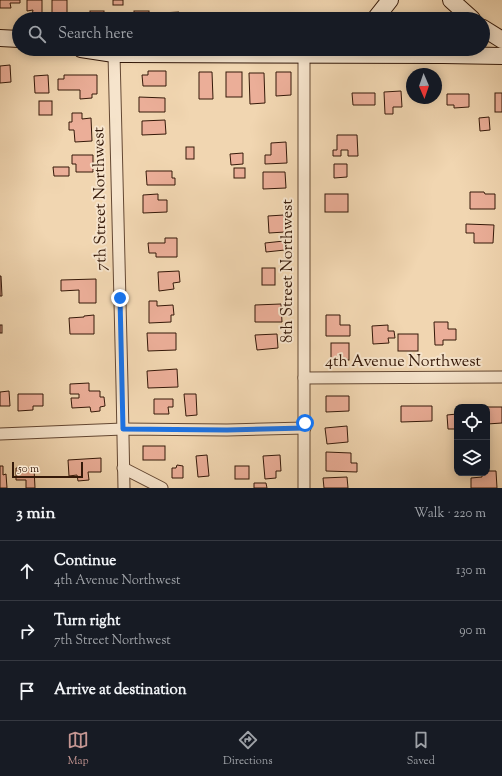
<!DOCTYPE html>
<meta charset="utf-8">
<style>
:root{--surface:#171b24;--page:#20242c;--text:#f1f3f6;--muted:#9ea1a6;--line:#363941;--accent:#c59692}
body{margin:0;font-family:"Sorts Mill Goudy",serif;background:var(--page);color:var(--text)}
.controls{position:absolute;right:12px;bottom:12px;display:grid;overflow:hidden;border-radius:8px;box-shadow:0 2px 10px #0003}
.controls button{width:36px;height:36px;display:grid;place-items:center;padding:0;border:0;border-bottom:1px solid var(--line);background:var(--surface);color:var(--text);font:20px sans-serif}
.compass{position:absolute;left:406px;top:68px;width:36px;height:36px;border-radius:50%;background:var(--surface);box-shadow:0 2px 10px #0003;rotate:178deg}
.scale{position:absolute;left:12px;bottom:10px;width:71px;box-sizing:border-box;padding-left:4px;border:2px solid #351909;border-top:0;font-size:11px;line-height:14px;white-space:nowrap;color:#351909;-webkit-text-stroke:3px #f6e4cc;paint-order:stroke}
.stop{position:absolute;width:12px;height:12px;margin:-9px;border:3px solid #1a73e8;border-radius:50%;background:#fff}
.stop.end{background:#1a73e8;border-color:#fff;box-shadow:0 1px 4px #0008}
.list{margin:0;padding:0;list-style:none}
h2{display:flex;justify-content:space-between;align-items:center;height:52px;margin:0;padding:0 16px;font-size:17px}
h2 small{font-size:13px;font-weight:400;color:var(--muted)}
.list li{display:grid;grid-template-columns:26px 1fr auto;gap:12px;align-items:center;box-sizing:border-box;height:60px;padding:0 16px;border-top:1px solid var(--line)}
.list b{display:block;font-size:15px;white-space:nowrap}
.list p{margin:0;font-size:13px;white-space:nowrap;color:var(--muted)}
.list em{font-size:13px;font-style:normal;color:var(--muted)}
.icon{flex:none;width:22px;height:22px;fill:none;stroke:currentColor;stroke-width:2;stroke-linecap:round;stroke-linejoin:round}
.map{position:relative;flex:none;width:502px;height:488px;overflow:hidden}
.search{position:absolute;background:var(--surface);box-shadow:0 2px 10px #0003;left:12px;right:12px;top:12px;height:44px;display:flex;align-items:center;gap:10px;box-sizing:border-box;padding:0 14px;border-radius:22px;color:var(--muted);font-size:15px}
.sheet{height:232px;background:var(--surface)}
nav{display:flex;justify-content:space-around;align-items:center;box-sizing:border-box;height:56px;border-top:1px solid var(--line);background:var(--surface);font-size:11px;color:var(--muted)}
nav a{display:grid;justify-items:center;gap:2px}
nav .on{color:var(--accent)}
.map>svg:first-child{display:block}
.building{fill:#ebae98;stroke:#351909}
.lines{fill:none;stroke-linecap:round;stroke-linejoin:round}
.minor-casing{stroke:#644833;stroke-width:13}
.secondary-casing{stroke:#351909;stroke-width:18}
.minor{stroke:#f6e4cc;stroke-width:11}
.secondary{stroke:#f6e4cc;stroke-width:16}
.route{stroke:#1a73e8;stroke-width:5}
.labels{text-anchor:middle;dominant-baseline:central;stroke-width:4;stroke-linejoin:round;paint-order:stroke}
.street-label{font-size:16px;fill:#351909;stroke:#f6e4cc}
</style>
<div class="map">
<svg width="502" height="488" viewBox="0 0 502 488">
<rect width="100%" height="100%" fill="#f1d6b1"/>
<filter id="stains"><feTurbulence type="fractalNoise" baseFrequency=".005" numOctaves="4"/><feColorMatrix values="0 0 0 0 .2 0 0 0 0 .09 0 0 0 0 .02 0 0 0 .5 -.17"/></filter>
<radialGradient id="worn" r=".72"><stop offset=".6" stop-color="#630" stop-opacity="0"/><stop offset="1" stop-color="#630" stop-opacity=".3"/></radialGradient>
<g class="building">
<polygon points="0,0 20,0 20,3 10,3 11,8 0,8"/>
<polygon points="27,0 42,0 42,15 32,15 33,10 27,11"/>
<rect x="52" y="0" width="15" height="13"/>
<rect x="113" y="0" width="10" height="5"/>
<rect x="90" y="11" width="14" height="8"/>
<rect x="134" y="11" width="15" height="8"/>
<polygon points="179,12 179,19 161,19 161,13"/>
<rect x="237" y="16" width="20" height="3"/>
<polygon points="276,16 282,16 282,19 269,19 269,17 276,17"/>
<rect x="193" y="17" width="19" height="2"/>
<polygon points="10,65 11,82 0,83 0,66"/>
<polygon points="148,71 166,71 166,86 143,86 142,75 148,75"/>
<polygon points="199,72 212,72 213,99 199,99"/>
<rect x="226" y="72" width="16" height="25"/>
<polygon points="276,72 291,72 291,95 276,96"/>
<polygon points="249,73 264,73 265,103 250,104"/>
<polygon points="48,75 49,93 35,93 34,76"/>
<polygon points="64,75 97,75 97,94 92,94 92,98 80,99 80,90 58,90 58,79 64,79"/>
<polygon points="401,91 402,107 393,107 393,114 385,114 384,92"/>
<polygon points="352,93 375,93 375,105 353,105"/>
<rect x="495" y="93" width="7" height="19"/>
<polygon points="447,94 469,94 469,107 454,108 454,105 447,105"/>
<polygon points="139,97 165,98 165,112 139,112"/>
<rect x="39" y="101" width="13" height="14"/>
<polygon points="72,113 82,113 82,119 91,118 92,141 75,142 74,130 69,130 69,122 72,122"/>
<polygon points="489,117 490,130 480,131 479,118"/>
<polygon points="165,120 166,134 142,135 142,121"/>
<polygon points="337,135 357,135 358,156 348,156 348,150 341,150 341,156 333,156 333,150 337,150"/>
<polygon points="286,142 287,163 265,164 265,155 271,155 271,143"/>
<rect x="186" y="147" width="8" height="12"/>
<polygon points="243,153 243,164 231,165 230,154"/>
<polygon points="72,155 93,155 93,172 76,172 76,164 72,164"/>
<polygon points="334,164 347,164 347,177 334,178"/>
<polygon points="53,167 69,167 69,176 54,176"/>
<rect x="234" y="168" width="11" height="10"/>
<polygon points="146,171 172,171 172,178 175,178 175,185 147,185"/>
<polygon points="263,172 285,172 286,188 263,189"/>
<polygon points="470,192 484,192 485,194 495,194 495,209 470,209"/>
<polygon points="158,194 158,200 167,200 167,212 143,213 143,195"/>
<rect x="325" y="194" width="23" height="18"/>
<polygon points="284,215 285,232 269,233 268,216"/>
<polygon points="466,224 494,225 493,243 474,243 474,233 466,233"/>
<polygon points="165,238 177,238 177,257 156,257 156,253 149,253 148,243 165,243"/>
<polygon points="284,241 285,250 266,252 265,243"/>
<rect x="262" y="268" width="13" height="17"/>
<polygon points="179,271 180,282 173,283 174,289 159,291 158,272"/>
<polygon points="0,276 1,276 2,296 0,296"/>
<polygon points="96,279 96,303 79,303 79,290 61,291 61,280"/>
<polygon points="149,301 157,301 157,306 173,305 174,315 171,315 171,322 149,323"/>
<polygon points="281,304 282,322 255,322 255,305"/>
<polygon points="94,315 94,334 70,334 69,318 84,317 84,316"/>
<polygon points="326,315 340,315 340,325 350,325 350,336 326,336"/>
<polygon points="434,322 448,322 448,329 456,329 456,340 443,340 443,345 435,345"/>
<rect x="0" y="325" width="2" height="8"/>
<polygon points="388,325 388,331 394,331 395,338 388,338 389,343 373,344 372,326"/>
<polygon points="147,333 176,333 176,350 148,351"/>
<polygon points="277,334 278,348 257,350 255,335"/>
<rect x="398" y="334" width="20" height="17"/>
<rect x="331" y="343" width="18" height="17"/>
<polygon points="177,369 178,387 148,388 147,371"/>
<polygon points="89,383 89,391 100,391 100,397 104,397 105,406 100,407 100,411 91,412 90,407 72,408 71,398 79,398 79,394 70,394 70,384"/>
<polygon points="9,391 10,406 0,406 0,392"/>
<polygon points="18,394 43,394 43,406 33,406 33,410 18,411"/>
<polygon points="184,394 196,394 197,415 186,416"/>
<polygon points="326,396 349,396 349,411 326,412"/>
<polygon points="154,399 173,399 173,407 168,407 169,414 154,414"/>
<polygon points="401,406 432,406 432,421 401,422"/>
<polygon points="487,407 502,407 502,423 487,424"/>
<polygon points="457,414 457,429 448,429 447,415"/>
<polygon points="347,426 348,442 327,444 325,428"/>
<rect x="143" y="446" width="22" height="14"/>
<polygon points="326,452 351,453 351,463 357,463 357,472 326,471"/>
<polygon points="207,455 209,476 198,477 196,456"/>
<polygon points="280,455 281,471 276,471 276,478 265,479 263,456"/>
<polygon points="101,458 101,472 88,472 89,480 78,481 77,475 69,476 68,460"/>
<polygon points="177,465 183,466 183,478 172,478 172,468 176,468"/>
<polygon points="0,466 3,466 3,475 6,474 7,488 0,488"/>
<rect x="235" y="466" width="14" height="13"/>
<polygon points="16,468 34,468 35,488 26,488 26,480 16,480"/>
<polygon points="487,471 496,471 497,488 471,488 471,478 482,477 482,473 487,473"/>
<polygon points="347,477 348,488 324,488 323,478"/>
<polygon points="254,483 266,483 267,488 254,488"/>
</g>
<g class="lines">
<defs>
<g id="minor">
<polyline points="114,54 122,385 124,488"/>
<polyline points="304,54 304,488"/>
<polyline points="304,378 502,377"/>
<polyline points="0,434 123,429 227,430 305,428"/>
<polyline points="123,468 162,488"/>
</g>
<g id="secondary">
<polyline points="451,0 472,19"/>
<polyline points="375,19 390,0"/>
<polyline points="483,28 502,40"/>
<polyline points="0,38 19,39"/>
<polyline points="81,49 114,54 125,54 443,55 502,56"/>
</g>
</defs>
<use href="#minor" class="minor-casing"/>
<use href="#secondary" class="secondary-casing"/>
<use href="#minor" class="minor"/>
<use href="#secondary" class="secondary"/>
</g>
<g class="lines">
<polyline class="route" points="120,298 123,429 227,430 305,428 305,423"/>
</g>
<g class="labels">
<g class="street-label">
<text transform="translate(101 199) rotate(-91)">7th Street Northwest</text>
<text transform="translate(288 271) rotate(-90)">8th Street Northwest</text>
<text x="403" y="362">4th Avenue Northwest</text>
</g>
</g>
<rect width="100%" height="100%" filter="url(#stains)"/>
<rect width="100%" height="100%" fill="url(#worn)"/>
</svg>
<div class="controls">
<button><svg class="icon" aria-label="locate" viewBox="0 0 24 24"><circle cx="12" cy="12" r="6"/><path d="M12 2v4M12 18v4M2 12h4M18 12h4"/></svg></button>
<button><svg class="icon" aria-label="layers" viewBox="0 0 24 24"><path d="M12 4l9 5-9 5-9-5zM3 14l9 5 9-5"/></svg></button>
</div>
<svg class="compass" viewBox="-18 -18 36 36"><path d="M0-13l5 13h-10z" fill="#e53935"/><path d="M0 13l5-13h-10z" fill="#9ea1a6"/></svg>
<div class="scale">50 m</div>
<div class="stop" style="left:305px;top:423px"></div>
<div class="stop end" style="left:120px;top:298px"></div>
<div class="search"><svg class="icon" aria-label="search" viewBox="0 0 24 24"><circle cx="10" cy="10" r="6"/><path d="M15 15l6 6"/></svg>Search here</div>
</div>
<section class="sheet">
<h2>3 min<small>Walk · 220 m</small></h2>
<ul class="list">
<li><svg class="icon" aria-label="ahead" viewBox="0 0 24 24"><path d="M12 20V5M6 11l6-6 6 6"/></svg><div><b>Continue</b><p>4th Avenue Northwest</p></div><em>130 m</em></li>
<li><svg class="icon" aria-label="right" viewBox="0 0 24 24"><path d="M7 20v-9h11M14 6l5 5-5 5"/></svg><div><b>Turn right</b><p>7th Street Northwest</p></div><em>90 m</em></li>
<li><svg class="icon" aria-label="arrive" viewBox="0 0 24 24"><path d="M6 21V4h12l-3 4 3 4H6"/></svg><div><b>Arrive at destination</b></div></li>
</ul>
</section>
<nav>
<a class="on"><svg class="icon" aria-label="map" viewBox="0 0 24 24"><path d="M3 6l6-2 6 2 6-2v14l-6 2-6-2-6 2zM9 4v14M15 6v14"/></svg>Map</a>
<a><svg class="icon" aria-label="directions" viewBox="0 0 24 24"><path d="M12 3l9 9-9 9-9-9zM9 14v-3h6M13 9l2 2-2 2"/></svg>Directions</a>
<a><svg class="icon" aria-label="saved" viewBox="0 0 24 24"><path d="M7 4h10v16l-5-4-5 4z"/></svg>Saved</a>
</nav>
